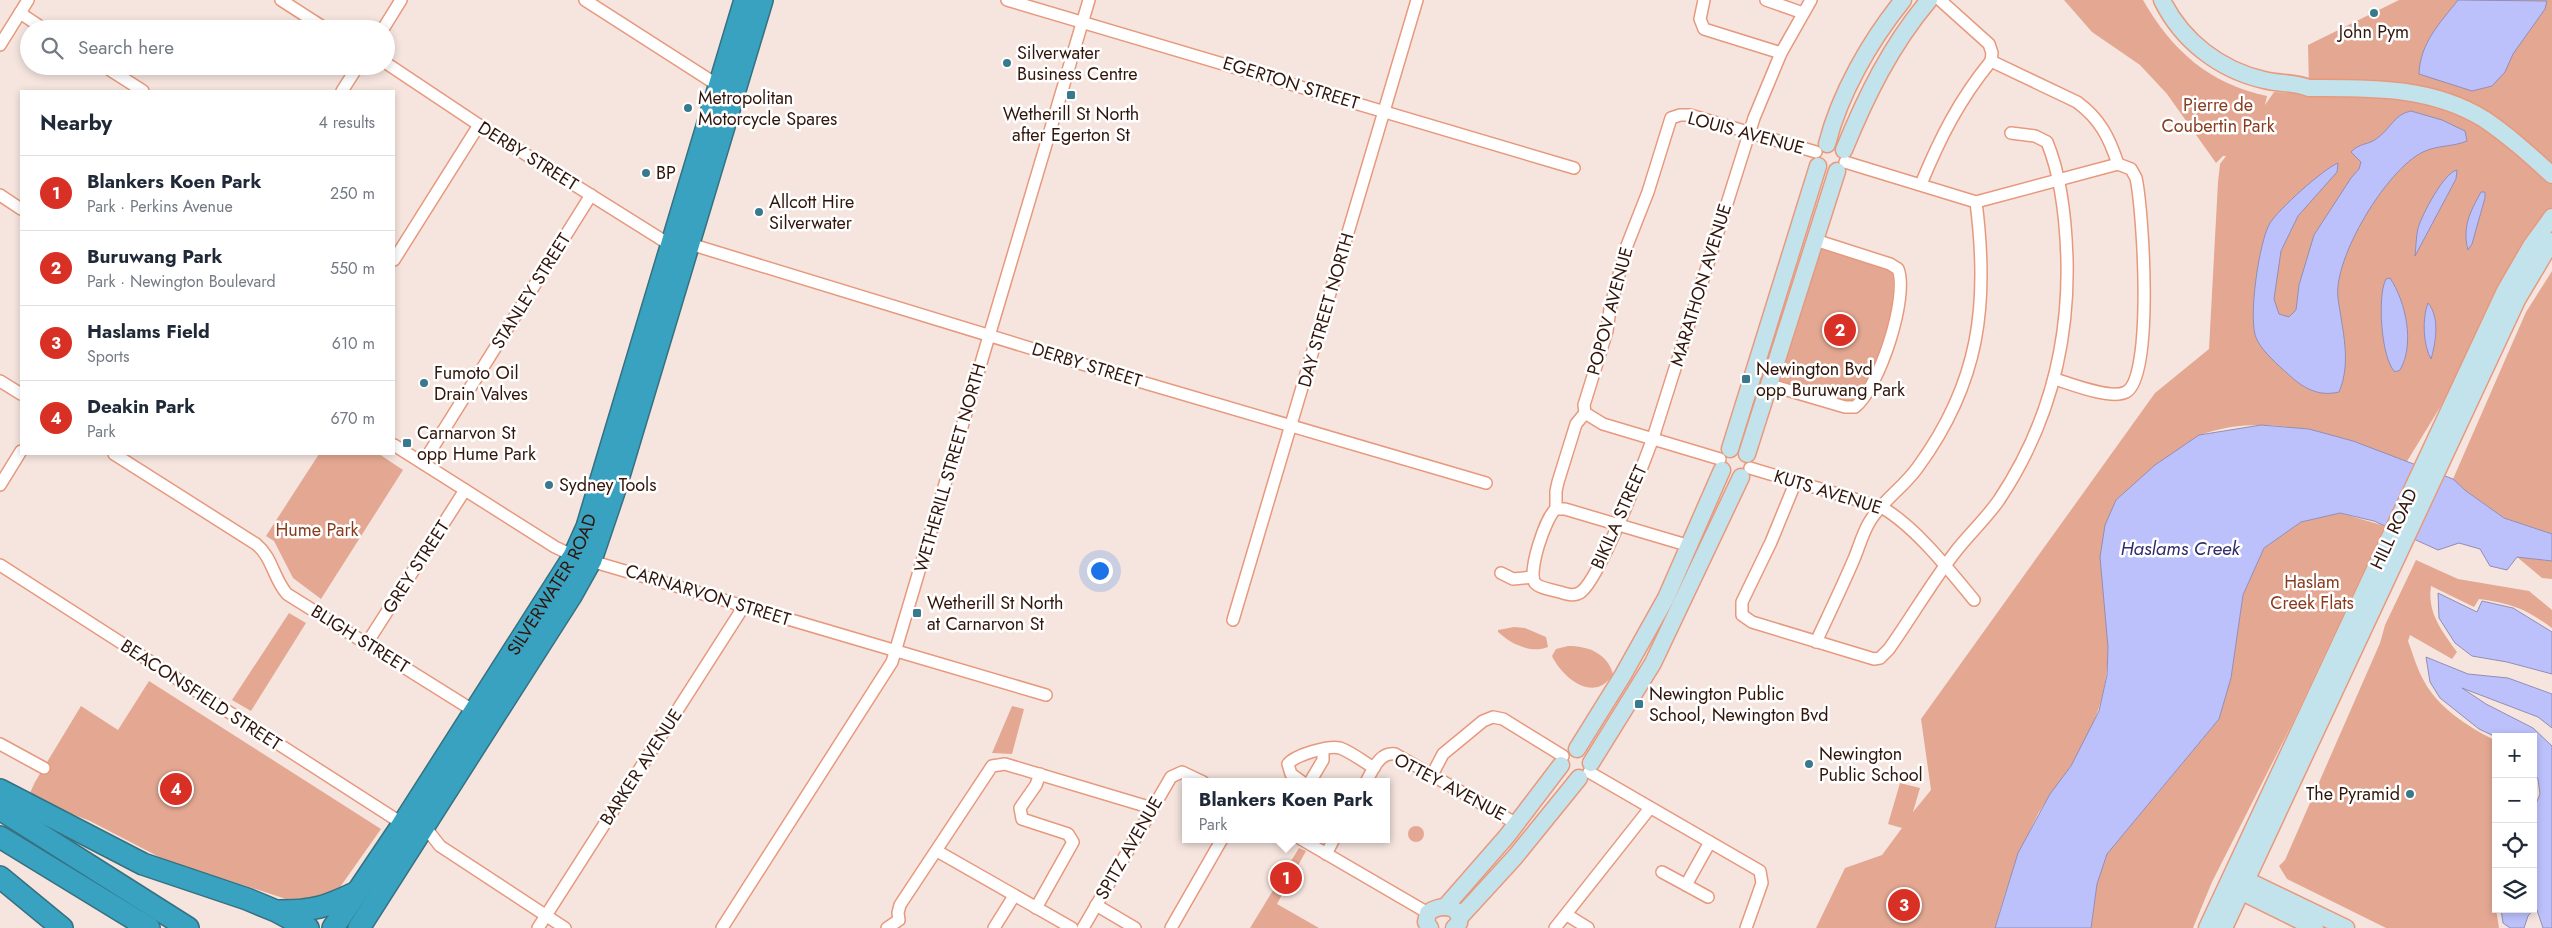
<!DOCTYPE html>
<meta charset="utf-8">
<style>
:root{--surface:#fff;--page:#f6f6f7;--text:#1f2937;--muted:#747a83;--line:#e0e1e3;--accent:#d93025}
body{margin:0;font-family:Jost,sans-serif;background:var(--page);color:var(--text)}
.controls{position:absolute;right:15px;bottom:15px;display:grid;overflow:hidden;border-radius:0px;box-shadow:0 2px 8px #0003}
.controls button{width:45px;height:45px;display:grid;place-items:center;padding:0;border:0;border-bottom:1px solid var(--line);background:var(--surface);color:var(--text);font:25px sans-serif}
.you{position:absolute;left:1099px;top:570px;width:18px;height:18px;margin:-12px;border:4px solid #fff;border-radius:50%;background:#1a73e8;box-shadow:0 0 0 8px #1a73e833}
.badge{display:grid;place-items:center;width:32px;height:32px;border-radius:50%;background:var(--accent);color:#fff;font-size:16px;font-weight:700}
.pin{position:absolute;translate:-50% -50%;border:2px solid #fff;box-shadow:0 1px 5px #0006}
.popup{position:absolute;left:1182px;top:778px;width:208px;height:65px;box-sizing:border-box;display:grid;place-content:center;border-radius:0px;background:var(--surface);filter:drop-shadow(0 1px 4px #0005);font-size:16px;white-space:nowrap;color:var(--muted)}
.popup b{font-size:19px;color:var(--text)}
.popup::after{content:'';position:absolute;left:50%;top:100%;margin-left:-10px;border:10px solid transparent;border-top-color:var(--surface)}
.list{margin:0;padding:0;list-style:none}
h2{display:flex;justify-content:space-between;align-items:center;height:65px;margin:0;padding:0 20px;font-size:21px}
h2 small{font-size:16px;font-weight:400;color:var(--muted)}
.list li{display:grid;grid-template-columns:32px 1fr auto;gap:15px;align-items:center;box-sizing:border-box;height:75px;padding:0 20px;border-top:1px solid var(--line)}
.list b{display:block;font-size:19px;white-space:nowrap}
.list p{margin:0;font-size:16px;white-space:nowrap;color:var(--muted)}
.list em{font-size:16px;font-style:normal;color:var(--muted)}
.icon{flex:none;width:28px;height:28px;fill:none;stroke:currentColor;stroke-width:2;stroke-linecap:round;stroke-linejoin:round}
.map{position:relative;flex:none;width:2552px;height:928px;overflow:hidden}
.search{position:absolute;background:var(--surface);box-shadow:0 2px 8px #0003;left:20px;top:20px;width:375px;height:55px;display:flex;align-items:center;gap:12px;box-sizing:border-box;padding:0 18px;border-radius:28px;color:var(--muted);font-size:19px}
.panel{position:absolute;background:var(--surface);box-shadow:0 2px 8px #0003;left:20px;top:90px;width:375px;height:365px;border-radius:0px}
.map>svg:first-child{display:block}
.green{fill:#e4a892}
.water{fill:#bcc1fc;stroke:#938db3}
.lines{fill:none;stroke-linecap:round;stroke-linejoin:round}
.street-casing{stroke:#e7997d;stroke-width:14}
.secondary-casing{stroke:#e7997d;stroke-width:19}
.highway-casing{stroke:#367180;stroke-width:24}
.street{stroke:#fff;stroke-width:11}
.secondary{stroke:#c3e3ec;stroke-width:16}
.highway{stroke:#38a2c0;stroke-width:21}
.poi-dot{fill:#39798d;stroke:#fff;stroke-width:2}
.labels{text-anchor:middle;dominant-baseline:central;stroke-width:5;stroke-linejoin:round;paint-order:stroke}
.poi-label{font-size:18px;fill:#32150a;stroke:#fff;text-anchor:start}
.street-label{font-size:18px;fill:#32150a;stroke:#fff}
.park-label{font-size:18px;fill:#883c1f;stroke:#fff}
.water-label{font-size:19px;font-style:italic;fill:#2f2c6f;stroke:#fff}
</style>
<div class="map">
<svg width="2552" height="928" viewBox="0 0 2552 928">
<rect width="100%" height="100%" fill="#f6e5df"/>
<g class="green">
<path d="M2064 0H2143C2172 51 2210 84 2267 96L2265 105 2274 92 2298 93 2309 88 2308 45 2399 0H2552V224L2406 463C2341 437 2271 410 2200 435 2193 438 2187 444 2181 448 2158 464 2137 481 2116 500L2107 629C2112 678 2098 726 2070 767 2060 783 2048 797 2038 814 2019 851 2006 888 1995 928H1816L1845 868 1882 855 1902 828 1888 824 1900 783 1920 788 1913 812 1931 790 1921 719 2155 393 2209 349 2218 182 2220 164 2226 156H2223L2216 163 2167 94 2140 65 2092 32Z"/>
<path d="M1822 249 1894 271C1894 317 1884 371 1852 405L1783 386 1779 378 1815 254Z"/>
<polygon points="2552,271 2552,534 2504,518 2466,491 2453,479 2526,312"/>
<polygon points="319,454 379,454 403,470 321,599 293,578 274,541 266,536"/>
<polygon points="2340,513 2385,526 2292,724 2212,882 2193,928 2091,928 2097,884 2107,854 2219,719 2231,678 2243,595 2264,548 2301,522"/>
<polygon points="2517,557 2552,561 2552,579 2542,578"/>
<path d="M2416 560 2458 579 2529 591 2552 610V628C2524 608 2513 604 2479 599L2474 607 2431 586C2427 613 2442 631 2457 652L2452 659 2410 635 2408 641C2413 654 2417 669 2424 681 2439 709 2469 727 2496 741V909L2499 928H2386L2287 879 2279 866 2285 860 2380 643 2385 625Z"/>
<polygon points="289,613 306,623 251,711 232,700"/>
<path d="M1514 627 1525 628 1546 637 1548 647C1531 654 1511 644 1498 632V630Z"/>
<path d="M1568 646C1588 646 1607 653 1613 674 1595 704 1563 679 1552 656L1556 649Z"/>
<polygon points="149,681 381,829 338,890 324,897 286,899 163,859 90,821 28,797 35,782 81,706 118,730"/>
<polygon points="1012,706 1024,709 1012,754 992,753"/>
<circle cx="1416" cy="834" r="8"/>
<polygon points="1299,848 1306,851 1277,904 1319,928 1250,928"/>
</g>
<g class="water">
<path d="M2458 0 2547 1 2545 9 2513 54 2505 72 2492 86 2472 91 2419 74C2420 43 2440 23 2458 0Z"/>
<path d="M2411 111 2442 120 2465 131 2467 141C2453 147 2437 145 2423 152 2387 169 2333 258 2338 298 2342 329 2352 362 2339 392 2318 397 2303 388 2288 374 2277 364 2264 353 2257 340 2247 322 2259 241 2270 223 2280 208 2322 170 2338 163L2337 172 2298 216 2281 251 2274 299 2279 314 2289 317 2296 310 2299 285 2314 235 2351 178 2359 169 2361 162 2351 152C2359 143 2368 145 2376 139 2390 130 2394 114 2411 111Z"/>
<path d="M2457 170 2456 179 2415 256C2416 247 2416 237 2418 228 2422 215 2444 172 2457 170Z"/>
<path d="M2481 192H2485V198L2472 244 2468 250C2462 227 2470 212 2481 192Z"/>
<path d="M2390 278C2406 302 2415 344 2400 370L2395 372C2381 359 2377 295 2386 279Z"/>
<path d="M2428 303C2440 317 2436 342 2431 359 2423 345 2422 318 2428 303Z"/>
<polygon points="2261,425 2309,429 2353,441 2453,479 2466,491 2504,518 2552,534 2552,561 2517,557 2507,570 2490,566 2480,549 2459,543 2438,550 2374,521 2340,513 2301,522 2264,548 2243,595 2231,678 2219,719 2107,854 2097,884 2091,928 1995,928 2018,853 2050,794 2071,766 2099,711 2107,675 2108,647 2100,557 2105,525 2116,500 2155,465 2199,435"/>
<polygon points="2438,593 2477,612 2482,601 2513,608 2552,632 2552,674 2507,662 2472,656 2455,643 2439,618"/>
<polygon points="2426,657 2468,674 2508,678 2552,694 2552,728 2538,717 2462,688 2486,704 2533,728 2552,746 2552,928 2543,928 2536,907 2528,916 2524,928 2510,928 2503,923 2501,909 2533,909 2533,811 2540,794 2538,779 2533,772 2533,737 2496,737 2479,729 2440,698 2430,682"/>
</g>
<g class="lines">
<defs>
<g id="street">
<polyline points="281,0 326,29"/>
<polyline points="585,0 719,86"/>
<polyline points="1007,0 1574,168"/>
<polyline points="1704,0 1700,19 1704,29 1781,53"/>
<polyline points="1766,0 1803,13"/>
<path d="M1940 0 1989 44 1992 53 1991 61 2077 102C2100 119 2109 137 2118 164L2131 169 2136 178C2143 210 2154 378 2126 392 2111 400 2071 384 2055 379"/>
<polyline points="20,13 44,29"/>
<polyline points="383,29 401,0"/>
<polyline points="0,45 28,0"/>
<polyline points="386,63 479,125 672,246"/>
<polyline points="104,66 143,91"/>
<polyline points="342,91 358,66"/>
<polyline points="1845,162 1976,202 2118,164"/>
<path d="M1921 184C1940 138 1959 100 1991 61"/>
<polyline points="0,195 21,209"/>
<polyline points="690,244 1128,378 1486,483"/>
<polyline points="394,260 479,125"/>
<polyline points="0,381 21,394"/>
<path d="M1770 385 1845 407H1855C1879 388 1909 297 1898 269L1890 264 1815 240"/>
<polyline points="1585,413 1584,405 1607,331 1610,309 1626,248 1648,192 1671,118 1680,115 1690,115 1816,152"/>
<polyline points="1585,413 1603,424 1720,459"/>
<polyline points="394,445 555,547 574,556 1046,695"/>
<path d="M114 454 256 544C273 558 273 578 287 594L474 711"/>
<polyline points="423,463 591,195"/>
<path d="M1750 468 1881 507C1914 525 1950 571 1974 600"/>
<path d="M1796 481 1771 542 1742 602V615L1752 622 1874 659 1880 658 1889 649C1911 618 1930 585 1953 555 1967 536 1985 520 1999 500 2047 428 2069 346 2067 260 2066 224 2061 176 2047 142L2035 136 2011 133"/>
<polyline points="0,485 21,451"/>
<polyline points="1556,509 1556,491 1558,482 1576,424 1585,413"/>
<path d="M1690 546 1565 509H1556C1546 516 1527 572 1535 583 1539 588 1553 590 1560 592 1567 594 1574 597 1581 592 1600 578 1643 465 1653 438L1754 118 1781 53 1811 0"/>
<polyline points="0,565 403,824"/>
<polyline points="1501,573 1513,579 1533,577"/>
<polyline points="1233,620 1417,0"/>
<path d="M1816 642C1829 614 1842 587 1854 559 1859 547 1863 532 1870 521 1882 501 1904 487 1918 467 1980 382 1989 304 1976 202"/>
<polyline points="367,643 465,490"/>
<polyline points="0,744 44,768"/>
<polyline points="1589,772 1760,871 1762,883 1746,928"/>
<polyline points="1432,775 1443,754 1483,721 1493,717 1503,719 1563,756"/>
<path d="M1302 782 1291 774 1288 764C1295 755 1329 745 1340 748 1351 752 1364 762 1374 768"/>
<polyline points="1310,782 1323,760 1323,750"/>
<path d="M1366 782C1373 770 1379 752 1395 754L1517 824"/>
<polyline points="426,822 429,832 440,846 565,928"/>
<polyline points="1301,839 1428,913"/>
<polyline points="937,851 1072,928"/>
<polyline points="1326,854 1334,839"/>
<polyline points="1662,872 1686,885 1710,842"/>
<polyline points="1686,885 1708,897"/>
<polyline points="1096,905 1135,928"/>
<polyline points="1036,908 1073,842 1068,834 1022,819 1020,808 1036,785 1040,774"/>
<polyline points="1567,915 1588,928"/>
<polyline points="538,928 744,606"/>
<polyline points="722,928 892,662 1089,0"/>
<polyline points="887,928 899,920 898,913 900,905 992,766 1005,764 1152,808"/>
<polyline points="994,928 1014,896"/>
<polyline points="1083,928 1171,777 1182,772 1203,782"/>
<polyline points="1171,928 1222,839"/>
<polyline points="1555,928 1650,808"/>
</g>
<g id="secondary">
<path d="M2162 0C2182 41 2220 70 2264 80 2280 84 2294 82 2309 88 2370 88 2430 86 2484 119 2508 135 2530 155 2552 175"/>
<path d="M1827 144C1840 93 1870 41 1903 0"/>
<path d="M1844 150C1866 96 1891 45 1929 0"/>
<polyline points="1730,449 1818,166"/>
<polyline points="1747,454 1837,171"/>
<polyline points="1577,749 1623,675 1666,598 1722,470"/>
<polyline points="1591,763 1653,663 1741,477"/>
<polyline points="2238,876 2346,928"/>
<polyline points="2232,887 2315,928"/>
<polyline points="1445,907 1507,836 1561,765"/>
<polyline points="1460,917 1515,857 1579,778"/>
<path d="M1430 928 1426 922 1428 913C1439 904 1462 904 1459 923L1454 928"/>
<polyline points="2207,928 2505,291 2531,246 2552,217"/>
<polyline points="2224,928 2517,300 2552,241"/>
</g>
<g id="highway">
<polyline points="0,790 143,864 247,899 276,911 308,928"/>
<polyline points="0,809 188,928"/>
<polyline points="0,837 149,928"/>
<polyline points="0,877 62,928"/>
<path d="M279 911C314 911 326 907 357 892"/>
<path id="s1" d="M333 928 403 824 574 556 587 527 601 480 745 0"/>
<polyline points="359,928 572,594 591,560 615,489 762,0"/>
</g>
</defs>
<use href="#street" class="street-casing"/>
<use href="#secondary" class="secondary-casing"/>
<use href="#highway" class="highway-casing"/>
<use href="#street" class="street"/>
<use href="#secondary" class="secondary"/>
<use href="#highway" class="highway"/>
</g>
<g class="poi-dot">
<circle cx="2374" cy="13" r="5"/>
<circle cx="1007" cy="63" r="5"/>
<rect x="1066" y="90" width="10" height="10" rx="2.5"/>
<circle cx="688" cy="108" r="5"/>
<circle cx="646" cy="173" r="5"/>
<circle cx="759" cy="212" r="5"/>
<rect x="1741" y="374" width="10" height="10" rx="2.5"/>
<circle cx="424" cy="383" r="5"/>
<rect x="402" y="438" width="10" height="10" rx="2.5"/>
<circle cx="549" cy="485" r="5"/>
<rect x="912" y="608" width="10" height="10" rx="2.5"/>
<rect x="1634" y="699" width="10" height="10" rx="2.5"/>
<circle cx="1809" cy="764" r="5"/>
<circle cx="2410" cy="794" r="5"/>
</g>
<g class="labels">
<g class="poi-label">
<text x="2374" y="32" text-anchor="middle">John Pym</text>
<text x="1017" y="53">Silverwater<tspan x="1017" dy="21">Business Centre</tspan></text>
<text x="698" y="98">Metropolitan<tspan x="698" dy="21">Motorcycle Spares</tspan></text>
<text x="1071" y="114" text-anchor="middle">Wetherill St North<tspan x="1071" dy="21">after Egerton St</tspan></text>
<text x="656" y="173">BP</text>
<text x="769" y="202">Allcott Hire<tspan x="769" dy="21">Silverwater</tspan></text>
<text x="1756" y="369">Newington Bvd<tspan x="1756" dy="21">opp Buruwang Park</tspan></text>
<text x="434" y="373">Fumoto Oil<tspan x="434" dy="21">Drain Valves</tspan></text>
<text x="417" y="433">Carnarvon St<tspan x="417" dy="21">opp Hume Park</tspan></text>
<text x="559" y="485">Sydney Tools</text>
<text x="927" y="603">Wetherill St North<tspan x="927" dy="21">at Carnarvon St</tspan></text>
<text x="1649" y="694">Newington Public<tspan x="1649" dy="21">School, Newington Bvd</tspan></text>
<text x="1819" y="754">Newington<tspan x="1819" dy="21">Public School</tspan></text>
<text x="2400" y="794" text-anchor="end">The Pyramid</text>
</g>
<g class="street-label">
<text transform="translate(1291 83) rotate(17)">EGERTON STREET</text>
<text transform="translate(1746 133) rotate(15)">LOUIS AVENUE</text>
<text transform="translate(528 156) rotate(32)">DERBY STREET</text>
<text transform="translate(1701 285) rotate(-73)">MARATHON AVENUE</text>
<text transform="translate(531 291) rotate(-58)">STANLEY STREET</text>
<text transform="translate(1326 310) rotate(-74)">DAY STREET NORTH</text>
<text transform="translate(1610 311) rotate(-75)">POPOV AVENUE</text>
<text transform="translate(1087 365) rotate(17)">DERBY STREET</text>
<text transform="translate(950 468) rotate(-74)">WETHERILL STREET NORTH</text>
<text transform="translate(1828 492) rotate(17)">KUTS AVENUE</text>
<text transform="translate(1619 517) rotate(-66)">BIKILA STREET</text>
<text transform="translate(2394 529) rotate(-65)">HILL ROAD</text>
<text transform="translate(416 567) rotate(-57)">GREY STREET</text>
<text stroke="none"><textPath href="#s1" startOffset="408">SILVERWATER ROAD</textPath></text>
<text transform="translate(708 595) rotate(17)">CARNARVON STREET</text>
<text transform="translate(360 639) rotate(32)">BLIGH STREET</text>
<text transform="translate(201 695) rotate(33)">BEACONSFIELD STREET</text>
<text transform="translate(641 767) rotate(-57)">BARKER AVENUE</text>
<text transform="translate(1450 787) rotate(28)">OTTEY AVENUE</text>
<text transform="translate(1129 848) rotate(-60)">SPITZ AVENUE</text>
</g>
<g class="park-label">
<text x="2218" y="105">Pierre de<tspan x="2218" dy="21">Coubertin Park</tspan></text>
<text x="317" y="530">Hume Park</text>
<text x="2312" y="582">Haslam<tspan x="2312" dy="21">Creek Flats</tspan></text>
</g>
<g class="water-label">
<text x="2180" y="548">Haslams Creek</text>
</g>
</g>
</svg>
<div class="controls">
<button>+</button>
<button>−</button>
<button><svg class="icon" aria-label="locate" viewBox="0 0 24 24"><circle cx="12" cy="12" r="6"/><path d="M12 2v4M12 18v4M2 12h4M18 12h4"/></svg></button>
<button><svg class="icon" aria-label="layers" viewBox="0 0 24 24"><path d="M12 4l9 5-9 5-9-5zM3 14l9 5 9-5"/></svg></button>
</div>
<div class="you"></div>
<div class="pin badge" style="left:1286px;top:878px">1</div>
<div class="popup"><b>Blankers Koen Park</b>Park</div>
<div class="pin badge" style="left:1840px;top:330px">2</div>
<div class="pin badge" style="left:1904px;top:905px">3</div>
<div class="pin badge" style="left:176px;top:789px">4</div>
<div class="search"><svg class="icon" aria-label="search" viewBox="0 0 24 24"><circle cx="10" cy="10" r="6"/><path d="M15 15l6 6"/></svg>Search here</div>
<section class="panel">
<h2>Nearby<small>4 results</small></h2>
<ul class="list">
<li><span class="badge">1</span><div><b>Blankers Koen Park</b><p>Park · Perkins Avenue</p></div><em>250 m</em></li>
<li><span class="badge">2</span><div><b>Buruwang Park</b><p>Park · Newington Boulevard</p></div><em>550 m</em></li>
<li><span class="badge">3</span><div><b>Haslams Field</b><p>Sports</p></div><em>610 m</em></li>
<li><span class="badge">4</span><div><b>Deakin Park</b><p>Park</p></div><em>670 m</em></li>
</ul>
</section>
</div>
